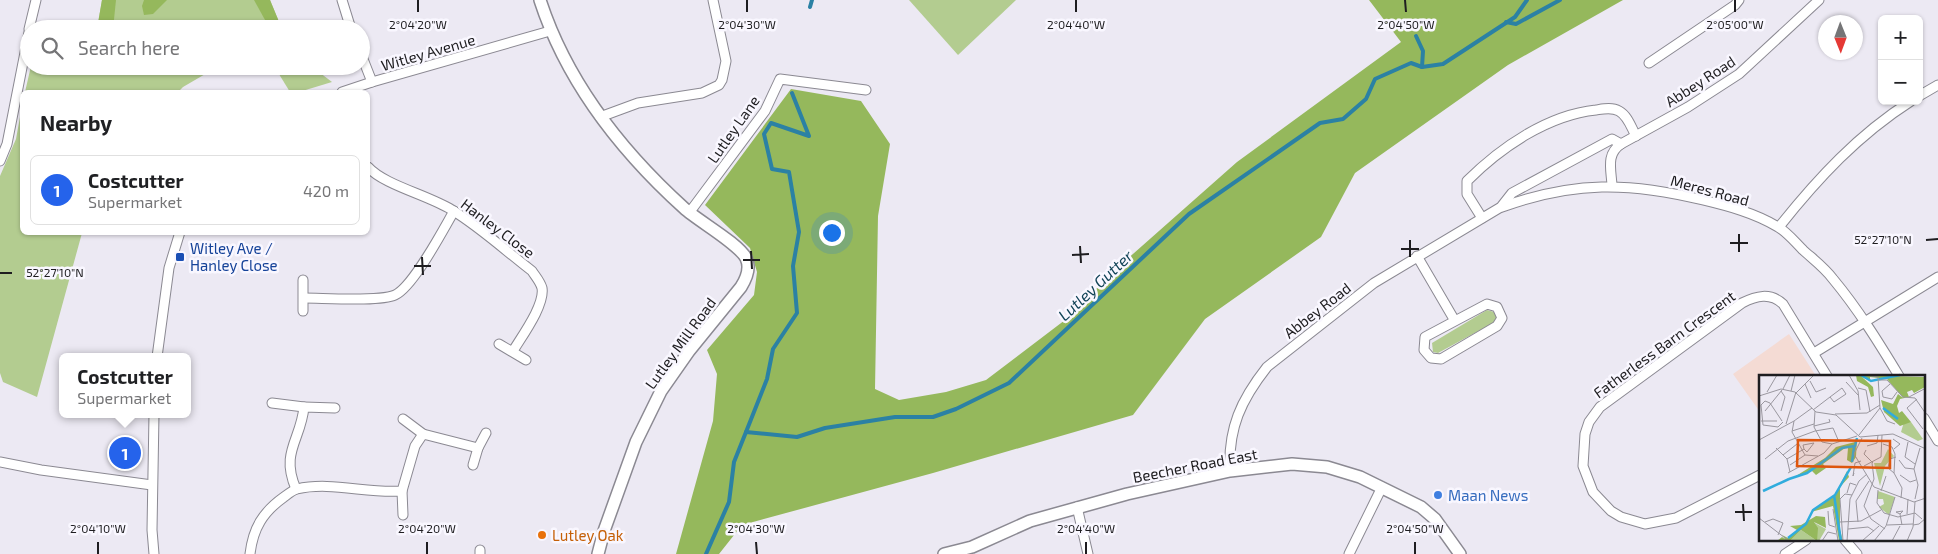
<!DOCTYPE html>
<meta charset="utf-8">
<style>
:root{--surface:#fff;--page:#f2f2f2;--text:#202124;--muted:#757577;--line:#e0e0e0;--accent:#2563eb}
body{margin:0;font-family:"Exo 2",sans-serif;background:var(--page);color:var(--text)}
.controls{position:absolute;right:15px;top:15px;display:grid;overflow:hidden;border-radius:8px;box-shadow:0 1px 4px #0004}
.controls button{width:45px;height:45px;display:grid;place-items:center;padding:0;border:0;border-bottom:1px solid var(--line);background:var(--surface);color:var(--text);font:25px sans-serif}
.compass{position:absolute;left:1818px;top:15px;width:45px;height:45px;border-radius:50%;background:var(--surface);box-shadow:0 1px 4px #0004;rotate:179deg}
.you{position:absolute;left:831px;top:232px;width:18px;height:18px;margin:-12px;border:4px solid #fff;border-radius:50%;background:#1a73e8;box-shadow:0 0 0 8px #1a73e833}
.badge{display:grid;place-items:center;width:32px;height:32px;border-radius:50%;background:var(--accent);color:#fff;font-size:16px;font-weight:700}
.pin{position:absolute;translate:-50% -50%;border:2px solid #fff;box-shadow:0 1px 5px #0006}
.popup{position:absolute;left:59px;top:353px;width:132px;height:65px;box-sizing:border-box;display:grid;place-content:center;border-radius:8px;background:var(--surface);filter:drop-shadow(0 1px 4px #0005);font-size:16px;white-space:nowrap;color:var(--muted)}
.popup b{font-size:19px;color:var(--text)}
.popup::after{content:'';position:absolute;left:50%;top:100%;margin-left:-10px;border:10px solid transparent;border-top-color:var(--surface)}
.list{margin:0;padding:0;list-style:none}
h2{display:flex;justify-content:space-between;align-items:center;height:65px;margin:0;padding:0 20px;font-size:21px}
h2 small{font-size:16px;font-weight:400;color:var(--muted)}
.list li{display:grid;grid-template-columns:32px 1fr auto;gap:15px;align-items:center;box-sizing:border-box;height:70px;margin:0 10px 10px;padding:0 10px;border:1px solid var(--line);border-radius:8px}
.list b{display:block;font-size:19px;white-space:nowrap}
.list p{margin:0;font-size:16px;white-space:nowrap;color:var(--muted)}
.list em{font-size:16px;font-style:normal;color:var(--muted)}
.icon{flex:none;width:28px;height:28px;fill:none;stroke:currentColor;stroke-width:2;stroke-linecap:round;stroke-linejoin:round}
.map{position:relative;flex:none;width:1938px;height:554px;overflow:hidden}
.search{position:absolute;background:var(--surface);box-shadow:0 1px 4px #0004;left:20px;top:20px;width:350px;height:55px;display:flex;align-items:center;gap:12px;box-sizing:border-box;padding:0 18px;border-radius:28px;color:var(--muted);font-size:19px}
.panel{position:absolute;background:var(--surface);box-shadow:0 1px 4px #0004;left:20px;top:90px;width:350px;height:145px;border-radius:8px}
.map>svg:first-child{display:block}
.commercial{fill:#f4dbd4}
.green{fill:#b3cc90}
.forest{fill:#95b85c}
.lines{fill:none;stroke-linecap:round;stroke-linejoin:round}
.stream{stroke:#2b81a4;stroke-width:4}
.minor-casing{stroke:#8b8992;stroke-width:11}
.tertiary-casing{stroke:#8b8992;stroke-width:14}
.minor{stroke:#fff;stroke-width:9}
.tertiary{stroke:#fff;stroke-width:11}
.ticks{fill:none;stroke:#1e1d20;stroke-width:2}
.transit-dot{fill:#1a4fb4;stroke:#f9f7ff;stroke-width:2}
.shop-dot{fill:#3f7fe0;stroke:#f9f7ff;stroke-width:2}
.food-dot{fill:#e8710a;stroke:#f9f7ff;stroke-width:2}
.labels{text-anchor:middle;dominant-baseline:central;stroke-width:5;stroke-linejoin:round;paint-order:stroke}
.street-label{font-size:15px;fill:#1e1d20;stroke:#f9f7ff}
.transit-label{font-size:15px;fill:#164399;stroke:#f9f7ff;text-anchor:start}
.shop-label{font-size:15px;fill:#366cbe;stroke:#f9f7ff;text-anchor:start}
.food-label{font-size:15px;fill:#c56008;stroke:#f9f7ff;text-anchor:start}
.water-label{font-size:16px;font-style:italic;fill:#114357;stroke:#f9f7ff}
.inset-river{fill:none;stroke:#30acdd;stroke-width:2.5}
.inset-road{fill:none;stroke:#9a979f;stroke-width:1}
.view{fill:#de560d;fill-opacity:0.15;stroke:#de560d;stroke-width:2.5}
.inset-edge{fill:none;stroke:#1e1d20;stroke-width:2.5}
.ticks-label{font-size:12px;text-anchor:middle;fill:#1e1d20;stroke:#f9f7ff;stroke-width:5;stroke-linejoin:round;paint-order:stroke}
</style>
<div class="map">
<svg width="1938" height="554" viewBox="0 0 1938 554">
<rect width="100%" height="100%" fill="#ece9f3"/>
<polygon class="commercial" points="1789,334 1816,376 1760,376 1760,412 1733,374"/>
<g class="green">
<polygon points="102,0 270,0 282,29 97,29"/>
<polygon points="909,0 1016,0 958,55"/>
<polygon points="31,66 219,66 183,87 178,92 25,92"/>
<polygon points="274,66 311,66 332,82 299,92 290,92"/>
<polygon points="22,106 22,232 82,233 37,397 3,382 0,373 0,176 16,139"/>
<polygon points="1487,310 1494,312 1497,318 1493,323 1438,353 1433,352 1432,343"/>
</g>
<g class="forest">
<polygon points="102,0 116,0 113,29 97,29"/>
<polygon points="144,0 167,0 153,14 144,15 142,6"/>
<polygon points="254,0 270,0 282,29 270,29"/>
<polygon points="1369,0 1623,0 1508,65 1355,173 1321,237 1205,319 1133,415 933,473 742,525 719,554 676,554 713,421 717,374 707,350 754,295 757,272 750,248 705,205 791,89 861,101 890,144 878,216 875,389 899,400 946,392 986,380 1065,320 1116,269 1237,162 1401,42"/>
</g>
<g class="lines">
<g class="stream">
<polyline points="810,7 812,0"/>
<polyline points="1506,22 1516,24 1560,0"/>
<polyline points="1416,36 1423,51 1422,67"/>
<polyline points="746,432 767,379 773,349 797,313 793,266 799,232 789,172 772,169 764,134 771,123 809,136 792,93"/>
<polyline points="706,554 729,502 734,462 746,432 797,437 825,428 895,417 933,417 956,409 1009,383 1189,214 1320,123 1343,119 1366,99 1375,79 1411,63 1422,67 1443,64 1515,17 1527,0"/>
</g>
<defs>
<g id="minor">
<polyline points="342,0 351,29"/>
<polyline points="29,29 36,0"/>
<polyline points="361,54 372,82"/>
<polyline points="1649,63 1735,5 1739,0"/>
<polyline points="342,92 372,82 550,31"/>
<polyline points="1919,96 1938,85"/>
<polyline points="600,117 638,103 702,93 719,85 722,80 726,61 713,0"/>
<polyline points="0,161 7,144 29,32"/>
<path d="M368 167C384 185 428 195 452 210 480 227 506 251 532 271 535 276 540 281 542 288 545 305 522 336 513 351"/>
<path d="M1612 185C1611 169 1606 154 1621 144"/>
<path d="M1502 207C1574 181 1629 182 1703 200 1728 206 1755 213 1778 227 1787 232 1795 242 1803 250 1813 259 1825 268 1833 279 1858 309 1879 343 1899 376"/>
<polyline points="689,213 765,111 780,79 866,90"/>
<path d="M1482 218 1467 194V181C1501 147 1548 115 1596 110 1603 109 1612 107 1619 111 1628 116 1631 127 1636 136"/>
<path d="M1779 227C1818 178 1858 135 1911 101"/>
<polyline points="1417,256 1455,321 1487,304 1497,307 1502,318 1497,326 1441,359 1431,358 1424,350 1425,337 1455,321"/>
<polyline points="303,280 303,311"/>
<path d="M304 298C324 298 380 302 395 295 413 287 443 230 454 211"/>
<polyline points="499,344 526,360"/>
<polyline points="1814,353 1938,277"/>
<polyline points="157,357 169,268 180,232"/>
<polyline points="272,403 304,407"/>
<polyline points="1924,418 1938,441"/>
<polyline points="403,419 423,434"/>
<polyline points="0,462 41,470 152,485"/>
<polyline points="473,465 478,448 486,433"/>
<path d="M1230 471C1228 428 1241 400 1267 367L1374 283 1501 207 1512 193 1612 139 1621 144 1688 107 1739 74 1819 0"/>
<path d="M1760 475 1676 518 1645 524 1621 517 1611 511 1593 492 1583 466 1585 434 1589 422 1600 407 1742 303C1756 296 1770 292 1783 304L1827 376"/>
<path d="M296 489C280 452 301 440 304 407L335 408"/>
<polyline points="402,491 403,515"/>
<polyline points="1077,507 1088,554"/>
<polyline points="1845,540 1857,554"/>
<polyline points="154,554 152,530 154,414"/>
<path d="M250 554C253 528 263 512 284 497 288 494 293 490 297 489 331 481 368 494 402 491L415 446 423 434 478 448"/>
<polyline points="480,554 480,550"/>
<polyline points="1349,554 1382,487"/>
<polyline points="1785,554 1806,540"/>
</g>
<g id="tertiary">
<path d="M540 0C567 83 620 150 684 208 698 221 738 243 746 258 751 268 746 279 741 287L689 351 661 391 636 442 604 531 598 554"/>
<polyline points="944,554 972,547 1030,521 1127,494 1230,471 1292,464 1327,467 1360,477 1421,507 1435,519 1460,554"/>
</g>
</defs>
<use href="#minor" class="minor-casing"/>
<use href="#tertiary" class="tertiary-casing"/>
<use href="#minor" class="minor"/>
<use href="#tertiary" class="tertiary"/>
</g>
<path class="ticks" d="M418 0V12M747 0V12M1076 0V12M1405 0 1406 12M1735 0V12M1739 234V252M1410 240V257M1926 240 1938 239M1730 243H1748M1080 246 1081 263M1401 249H1419M751 251 752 269M1072 255 1089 254M422 257 423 275M743 260H760M414 266H431M0 273H12M1743 504 1744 521M1735 512H1752M98 542V554M427 542V554M756 542 757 554M1086 542V554M1415 542V554"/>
<rect class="transit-dot" x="175" y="252" width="10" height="10" rx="2.5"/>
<circle class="shop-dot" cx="1438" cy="495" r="5"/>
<circle class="food-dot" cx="542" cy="535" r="5"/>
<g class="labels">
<g class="street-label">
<text transform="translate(428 52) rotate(-16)">Witley Avenue</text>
<text transform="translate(1700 81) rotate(-33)">Abbey Road</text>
<text transform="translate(733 129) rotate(-55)">Lutley Lane</text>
<text transform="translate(1710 190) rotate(15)">Meres Road</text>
<text transform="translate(498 228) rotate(37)">Hanley Close</text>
<text transform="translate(1317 310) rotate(-38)">Abbey Road</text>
<text transform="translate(680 343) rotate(-54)">Lutley Mill Road</text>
<text transform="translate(1664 344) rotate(-36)">Fatherless Barn Crescent</text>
<text transform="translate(1195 465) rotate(-11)">Beecher Road East</text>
</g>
<g class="transit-label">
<text x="190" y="248">Witley Ave /<tspan x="190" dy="17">Hanley Close</tspan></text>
</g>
<g class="shop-label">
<text x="1448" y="495">Maan News</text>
</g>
<g class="food-label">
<text x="552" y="535">Lutley Oak</text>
</g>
<g class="water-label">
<text transform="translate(1095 285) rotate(-43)">Lutley Gutter</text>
</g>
</g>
<g transform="translate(1759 375)">
<rect width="166" height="166" fill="#ece9f3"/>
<path d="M145 47H152L164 64 159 66 142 57ZM129 74 135 81 126 91 121 111 115 88H122ZM119 116 136 122 130 140 120 132 125 129 124 124H118ZM54 147 67 154 60 166H31L42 155 58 166Z" fill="#b3cc90"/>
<path d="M97 0 166 2V12L155 18 153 15 148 17 150 22 141 24 138 31 140 38 143 36 152 47 141 51 125 37 122 25 134 29 139 19 144 23 128 4 111 2V6L103 2 114 12 115 21 112 22 109 12 98 6ZM98 63 97 82 93 88 88 85 89 73H86L64 89 67 93 57 100 53 96 32 104 66 83 77 72 96 67ZM88 96 90 102 81 112V155L84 166H80L74 131 52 137 76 120ZM57 141 66 142 67 153 55 147 59 153 58 166 42 155 31 166H18L23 162 26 164 23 160 29 163 38 155 31 151 42 150Z" fill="#95b85c"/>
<path class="inset-river" d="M102 0 112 6 141 0M124 33 139 44M93 87 95 72M30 104 48 98 83 73 96 71 98 63M4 116 30 104M75 120 82 166M29 163 47 149 54 135 76 120 92 92"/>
<path class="inset-road" d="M90 0 99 16 101 35M120 5H128L144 22 156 23 167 39M51 6 57 17 67 13M87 7 99 20M46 9 52 23M131 9 123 16 124 22 133 24 138 17M83 13 87 19 75 27 71 22ZM99 13 107 15 111 37M24 14 31 0M22 16 26 22 22 36M32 16 36 0M8 17 18 0M37 18 55 0M0 21 22 14 36 17 57 37 77 40 101 62 134 59 167 74M150 22 167 13M158 24 148 33 164 54M11 28 6 26 2 30 4 50 19 52 24 47M11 28 23 46M53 33 35 46 33 57 46 80 59 81M121 33 128 46 136 49M54 35 71 22M6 36 23 15M56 36 55 52 63 67 73 69 98 61M76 39 108 38 121 30M2 46H18M27 49 37 17M55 51 71 47 70 44M33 56 55 49M56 56 74 53 80 67M100 60 121 33 119 2 106 0M103 63 95 79 115 112 155 127 167 123M134 64 141 69 135 74M0 65 35 46M149 67 146 82 156 89M124 69 133 72 136 79 135 98 143 113 142 123M108 71 118 68 119 60M17 73 28 84 31 97M107 75 105 79 114 88M24 80 38 69M6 84 29 66 56 56M28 84 45 74 44 70 55 68 48 77 45 74M140 85 146 93 155 94M113 88 115 104 105 131 112 144 126 154M31 90 46 80M105 91 122 82 123 60M29 98 65 78 73 69M95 98 94 101 96 88 102 86M135 98 129 93 131 84 137 82M141 100 151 107 157 105M119 115 118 128 125 138 139 142 156 138 163 144M122 116 127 101M88 118 91 108 97 110M156 124 159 110 155 94 161 73M74 134 79 166M69 136 70 150 76 152M141 139 144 136 137 137 141 139 143 150M148 139 149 124M0 143 30 166M6 147 14 144 24 148 19 160M81 147 102 146 122 135M99 147 97 126 110 106M128 150 154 149M154 150 160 149 167 143M89 154 109 152 115 156M63 166 69 157 77 159M84 166 81 124 86 119 93 120M88 166 91 124 100 106 108 99M103 166 120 151M115 166 127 151 136 122M133 166 141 151M148 166 154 152 156 127"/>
<path class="view" d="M39 65 131 66V93L38 91Z"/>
<rect width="166" height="166" class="inset-edge"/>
</g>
<g class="ticks-label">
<text x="418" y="29">2°04'20"W</text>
<text x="747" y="29">2°04'30"W</text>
<text x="1076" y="29">2°04'40"W</text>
<text x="1406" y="29">2°04'50"W</text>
<text x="1735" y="29">2°05'00"W</text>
<text x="1883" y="244">52°27'10"N</text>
<text x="55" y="277">52°27'10"N</text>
<text x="98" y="533">2°04'10"W</text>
<text x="427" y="533">2°04'20"W</text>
<text x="756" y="533">2°04'30"W</text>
<text x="1086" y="533">2°04'40"W</text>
<text x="1415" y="533">2°04'50"W</text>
</g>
</svg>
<div class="controls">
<button>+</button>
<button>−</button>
</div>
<svg class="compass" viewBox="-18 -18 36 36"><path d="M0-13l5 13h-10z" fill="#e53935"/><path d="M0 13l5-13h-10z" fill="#757577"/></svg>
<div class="you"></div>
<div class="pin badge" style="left:125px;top:453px">1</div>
<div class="popup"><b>Costcutter</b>Supermarket</div>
<div class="search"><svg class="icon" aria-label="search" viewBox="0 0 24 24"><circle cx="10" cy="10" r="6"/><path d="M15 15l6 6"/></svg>Search here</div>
<section class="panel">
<h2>Nearby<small></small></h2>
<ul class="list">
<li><span class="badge">1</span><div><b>Costcutter</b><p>Supermarket</p></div><em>420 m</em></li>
</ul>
</section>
</div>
